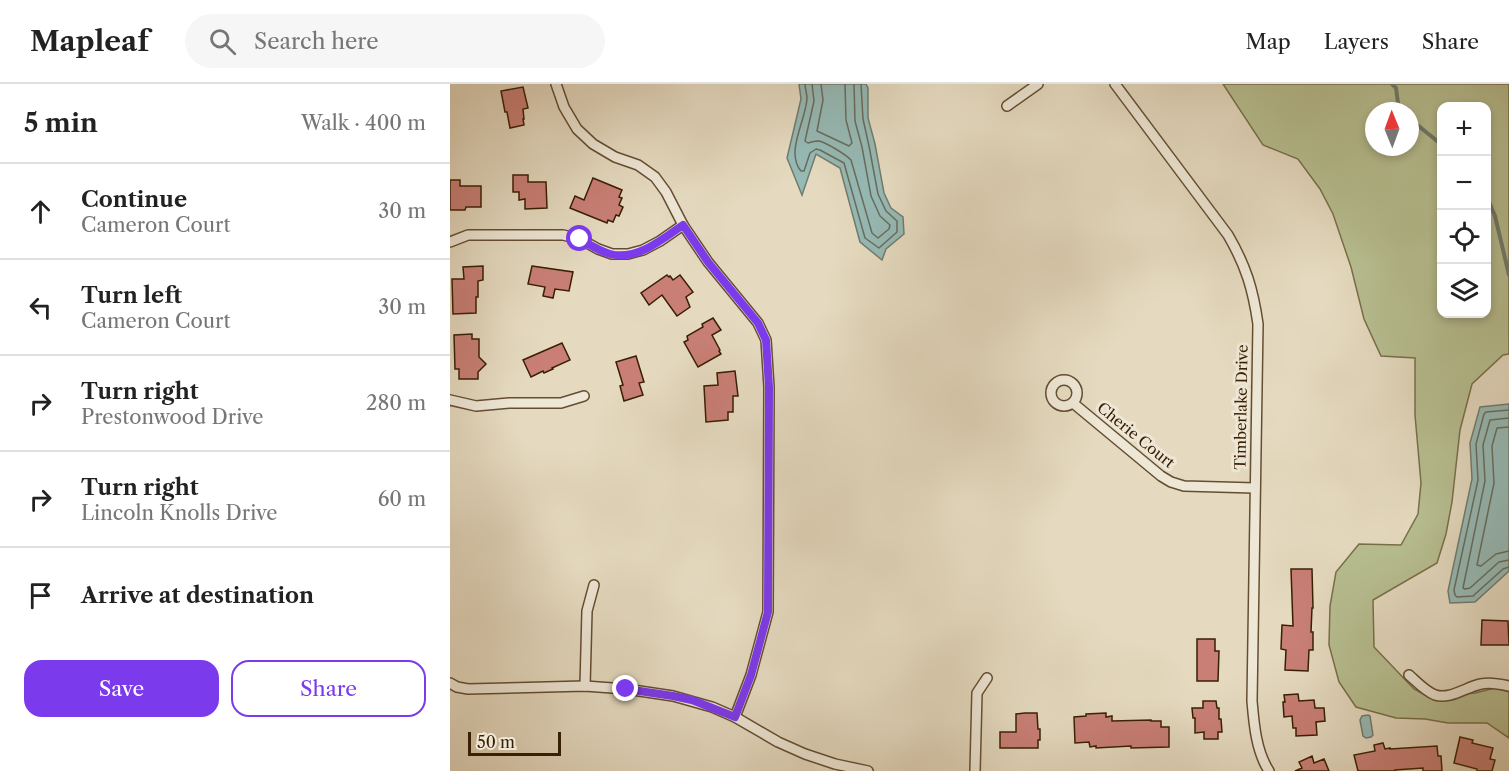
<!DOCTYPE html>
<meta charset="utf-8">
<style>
:root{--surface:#fff;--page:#f6f6f6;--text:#222;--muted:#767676;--line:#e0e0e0;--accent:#7c3aed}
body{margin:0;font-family:"Libre Caslon Text",serif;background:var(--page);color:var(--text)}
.controls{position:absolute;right:18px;top:18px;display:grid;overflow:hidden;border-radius:12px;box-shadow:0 3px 9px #0003}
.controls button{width:54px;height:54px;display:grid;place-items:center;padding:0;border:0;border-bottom:2px solid var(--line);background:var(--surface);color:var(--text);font:30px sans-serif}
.compass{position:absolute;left:915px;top:18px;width:54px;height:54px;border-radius:50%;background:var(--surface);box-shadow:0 3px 9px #0003;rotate:359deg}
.scale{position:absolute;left:18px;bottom:15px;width:93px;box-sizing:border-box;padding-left:6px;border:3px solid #391f03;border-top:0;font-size:16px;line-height:21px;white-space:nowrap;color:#391f03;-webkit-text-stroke:4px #eee7d6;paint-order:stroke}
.stop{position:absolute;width:18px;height:18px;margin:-14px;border:4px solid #7c3aed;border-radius:50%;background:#fff}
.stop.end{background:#7c3aed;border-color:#fff;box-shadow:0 2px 6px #0008}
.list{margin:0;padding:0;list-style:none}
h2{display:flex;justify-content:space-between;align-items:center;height:78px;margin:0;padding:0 24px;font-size:26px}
h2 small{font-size:20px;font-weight:400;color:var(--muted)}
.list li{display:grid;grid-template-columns:39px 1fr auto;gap:18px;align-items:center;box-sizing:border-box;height:96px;padding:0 24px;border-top:2px solid var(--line)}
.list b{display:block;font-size:22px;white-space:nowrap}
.list p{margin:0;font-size:20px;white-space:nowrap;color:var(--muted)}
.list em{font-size:20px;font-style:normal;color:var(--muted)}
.actions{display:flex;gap:12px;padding:18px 24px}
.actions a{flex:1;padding:14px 0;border:2px solid var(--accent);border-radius:18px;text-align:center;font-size:21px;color:var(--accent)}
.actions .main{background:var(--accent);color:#fff}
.icon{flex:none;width:33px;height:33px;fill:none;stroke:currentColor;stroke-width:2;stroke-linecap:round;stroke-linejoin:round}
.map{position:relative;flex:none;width:1059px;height:687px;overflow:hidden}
header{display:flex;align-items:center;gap:36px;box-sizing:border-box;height:84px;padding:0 30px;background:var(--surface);border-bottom:2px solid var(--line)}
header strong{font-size:28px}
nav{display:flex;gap:33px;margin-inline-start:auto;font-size:21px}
.search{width:420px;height:54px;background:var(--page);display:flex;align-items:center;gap:15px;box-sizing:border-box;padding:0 21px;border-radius:33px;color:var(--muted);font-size:22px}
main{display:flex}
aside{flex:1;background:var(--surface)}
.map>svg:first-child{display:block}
.green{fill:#b7bf91;stroke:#786f4a;stroke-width:1.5;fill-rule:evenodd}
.water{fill:#96bab6;stroke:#717c6e;stroke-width:1.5}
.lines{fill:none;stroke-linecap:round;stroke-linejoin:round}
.shore{stroke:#686c5c;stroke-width:1.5}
.stream{stroke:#717c6e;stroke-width:4}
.building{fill:#c97f76;stroke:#391f03;stroke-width:1.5}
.minor-casing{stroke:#644e32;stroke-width:12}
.minor{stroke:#eee7d6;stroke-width:9}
.route{stroke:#7c3aed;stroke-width:8}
.labels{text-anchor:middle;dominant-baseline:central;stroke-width:6;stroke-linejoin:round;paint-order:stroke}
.street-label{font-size:15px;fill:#391f03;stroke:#eee7d6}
</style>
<header>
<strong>Mapleaf</strong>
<div class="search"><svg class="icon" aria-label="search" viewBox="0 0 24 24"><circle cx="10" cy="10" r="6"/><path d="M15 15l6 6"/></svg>Search here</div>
<nav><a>Map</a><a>Layers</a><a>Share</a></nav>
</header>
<main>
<aside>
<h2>5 min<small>Walk · 400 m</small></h2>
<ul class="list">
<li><svg class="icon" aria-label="ahead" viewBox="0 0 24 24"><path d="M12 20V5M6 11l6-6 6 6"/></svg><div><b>Continue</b><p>Cameron Court</p></div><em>30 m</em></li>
<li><svg class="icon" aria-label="left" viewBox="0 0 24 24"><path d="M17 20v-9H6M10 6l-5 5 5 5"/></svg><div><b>Turn left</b><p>Cameron Court</p></div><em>30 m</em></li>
<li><svg class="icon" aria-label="right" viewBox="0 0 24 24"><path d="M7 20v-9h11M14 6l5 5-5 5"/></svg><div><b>Turn right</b><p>Prestonwood Drive</p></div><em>280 m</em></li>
<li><svg class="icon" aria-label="right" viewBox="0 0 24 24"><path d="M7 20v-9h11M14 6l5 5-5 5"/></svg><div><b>Turn right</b><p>Lincoln Knolls Drive</p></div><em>60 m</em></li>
<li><svg class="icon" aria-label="arrive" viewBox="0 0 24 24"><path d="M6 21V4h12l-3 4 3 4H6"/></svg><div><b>Arrive at destination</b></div></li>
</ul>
<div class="actions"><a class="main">Save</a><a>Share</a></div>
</aside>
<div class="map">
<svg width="1059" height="687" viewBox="0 0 1059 687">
<rect width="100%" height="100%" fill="#e5dac0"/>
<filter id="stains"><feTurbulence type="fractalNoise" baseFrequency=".00333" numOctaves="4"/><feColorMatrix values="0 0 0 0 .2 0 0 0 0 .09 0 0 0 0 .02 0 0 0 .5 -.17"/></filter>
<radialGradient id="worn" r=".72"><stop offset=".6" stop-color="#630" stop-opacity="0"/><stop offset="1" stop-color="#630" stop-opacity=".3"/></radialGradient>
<path class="green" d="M773 0H1059V270L1053 271 1022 300 1010 346 1002 418 996 450 987 479 923 516 924 563 964 605 977 612 998 616 1013 610 1025 609 1045 604 1059 608V654L1037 639H998L975 635 946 634 906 623 889 598 879 561 880 522 886 488 909 460 951 461 968 430 971 399 965 331V274L931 272 914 235 901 183 883 130 870 105 848 75 813 61ZM992 22H1036V230H992ZM924 27H960V63H924Z"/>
<g class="water">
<polygon points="349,0 416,0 418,4 418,34 425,60 434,109 441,124 453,133 454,150 436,165 432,176 410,158 390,84 366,70 352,111 337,74 351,15"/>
<polygon points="1059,320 1059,487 1025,518 1000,519 998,507 1022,395 1020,359 1030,323"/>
<polygon points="918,631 920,632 923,651 921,653 916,654 913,652 910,636 912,632"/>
</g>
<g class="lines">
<g class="shore">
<path d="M355 0C355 5 357 10 357 14 356 37 335 68 351 87H354L360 69 366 65 370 66 394 79 415 154 429 164 447 148V137L436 127 428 110 419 62 413 35 411 0"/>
<path d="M362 0 364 17 355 57 358 59C362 58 364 57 369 57 377 59 395 70 401 76L422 149 428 154 439 145 440 141 430 132 421 112 412 63 405 37 404 0"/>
<polyline points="371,0 373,16 367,47 399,62 402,59 396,36 395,0"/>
<polyline points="1059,326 1036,328 1034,330 1026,360 1028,396 1004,506 1005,511 1007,513 1023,512 1053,485 1059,483"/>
<polyline points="1059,334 1040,336 1033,361 1035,397 1013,504 1015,505 1020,504 1049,478 1059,476"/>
<polyline points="1059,343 1047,344 1042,362 1044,399 1027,481 1031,482 1046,470 1059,467"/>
</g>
<g class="stream">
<polyline points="942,0 946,4 949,27"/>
<polyline points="960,35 992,61"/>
<polyline points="1036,111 1045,132 1059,191"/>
</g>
</g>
<g class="building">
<polygon points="73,3 78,24 73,25 74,35 73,35 74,41 60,44 57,28 55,28 51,7"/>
<polygon points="63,91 78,91 78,98 96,98 97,124 75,125 75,115 69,116 69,108 63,108"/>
<polygon points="143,94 172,106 169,113 172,114 169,121 173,123 169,132 166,131 163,138 158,136 157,139 120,124 125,112 134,116"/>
<polygon points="0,96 10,96 10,102 31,102 31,123 16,123 15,126 0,126"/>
<polygon points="33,182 33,196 28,197 28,213 26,213 26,229 3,230 2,195 14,195 13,183"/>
<polygon points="82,182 123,188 119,207 105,205 103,214 93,212 95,203 78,200"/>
<polygon points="217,191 219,193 220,192 223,196 230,191 243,208 236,213 240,223 227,232 212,211 199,221 191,209"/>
<polygon points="263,234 271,246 262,251 270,266 269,267 271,270 248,283 234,258 238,256 237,252 253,243 252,240"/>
<polygon points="22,250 22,255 29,255 29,273 36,280 28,288 28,295 9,295 9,285 5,285 4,251"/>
<polygon points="112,259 120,276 102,284 103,285 94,289 93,287 81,293 73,276"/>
<polygon points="186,272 194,298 189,299 193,311 174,317 170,302 173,301 166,278"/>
<polygon points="285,287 288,312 283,312 283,328 278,328 278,336 256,338 254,302 268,301 267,289"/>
<polygon points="841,485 862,485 863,524 862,524 861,548 863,548 863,566 859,566 858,587 835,586 836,566 831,565 832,541 843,542"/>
<polygon points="1032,536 1058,537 1059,561 1031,561"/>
<polygon points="747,555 765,555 765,567 769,567 768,597 747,597"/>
<polygon points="848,610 849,617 864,616 865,624 874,624 875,637 866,638 867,651 846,652 846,644 843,644 842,632 834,633 833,618 835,618 834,611"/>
<polygon points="753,617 766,617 767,624 769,624 769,635 771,635 772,648 768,648 768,655 754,655 754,648 745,649 745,634 743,634 742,624 753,624"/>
<polygon points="575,629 587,629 588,645 590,645 590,656 588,656 588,664 550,664 550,648 566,648 566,630"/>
<polygon points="656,629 656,633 662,632 662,637 701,636 701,637 711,637 711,643 719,643 719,663 681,664 681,662 646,664 646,662 640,663 639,658 625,659 624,633 636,632 636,630"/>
<polygon points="1010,653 1023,656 1022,659 1043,664 1040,675 1045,676 1042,687 1027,687 1027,685 1004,679"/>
<polygon points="933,659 935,665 940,664 940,665 987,662 988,672 991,672 992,687 973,687 973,684 945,686 945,687 908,687 904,671 925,667 924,661"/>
<polygon points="862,672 864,679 874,675 879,687 845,687 852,684 849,678"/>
</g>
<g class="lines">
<defs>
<g id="minor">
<polyline points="106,0 114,23 127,45 143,60 165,73 188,81 205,93 216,108 233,141 258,178 308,239 316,256 319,303 318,528 301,591 285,633"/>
<path d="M665 0 778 151C796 182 803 205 808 240L802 617C804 640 806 667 819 687"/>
<polyline points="557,22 588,0"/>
<polyline points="0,158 18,151 113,151 130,155 148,165 162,170 178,170 193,166 210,157 233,141"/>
<circle cx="614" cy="309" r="13"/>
<polyline points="0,316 26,322 59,319 111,319 134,312"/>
<polyline points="623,319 711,392 721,398 734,402 805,404"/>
<path d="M959 591C967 598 975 607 985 611 1000 616 1016 603 1031 600 1040 598 1050 600 1059 602"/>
<polyline points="0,599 7,603 18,605 135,602 176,605 223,612 262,623 285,633 328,658 355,670 385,680 418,687"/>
<polyline points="135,602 137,527 144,501"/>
<polyline points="525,687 527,609 537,594"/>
</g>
</defs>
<use href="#minor" class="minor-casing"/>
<use href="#minor" class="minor"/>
</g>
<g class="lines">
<path class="route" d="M130 155C140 161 149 167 160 170 187 177 213 155 233 141L258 178 308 239 316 256 319 303 318 528 301 591 285 633 242 616 223 612 176 605"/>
</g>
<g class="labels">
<g class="street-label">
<text transform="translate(791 323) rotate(-89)">Timberlake Drive</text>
<text transform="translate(686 351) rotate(39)">Cherie Court</text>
</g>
</g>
<rect width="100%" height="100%" filter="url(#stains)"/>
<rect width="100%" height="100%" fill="url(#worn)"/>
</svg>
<div class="controls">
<button>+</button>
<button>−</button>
<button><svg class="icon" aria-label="locate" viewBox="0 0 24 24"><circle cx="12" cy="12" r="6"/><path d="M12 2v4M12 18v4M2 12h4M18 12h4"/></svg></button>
<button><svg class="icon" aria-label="layers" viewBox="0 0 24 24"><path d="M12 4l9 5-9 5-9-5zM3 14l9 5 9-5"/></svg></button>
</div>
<svg class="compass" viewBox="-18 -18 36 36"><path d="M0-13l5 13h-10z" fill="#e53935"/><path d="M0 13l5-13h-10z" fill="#767676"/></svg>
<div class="scale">50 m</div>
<div class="stop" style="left:130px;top:155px"></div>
<div class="stop end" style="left:176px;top:605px"></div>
</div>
</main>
